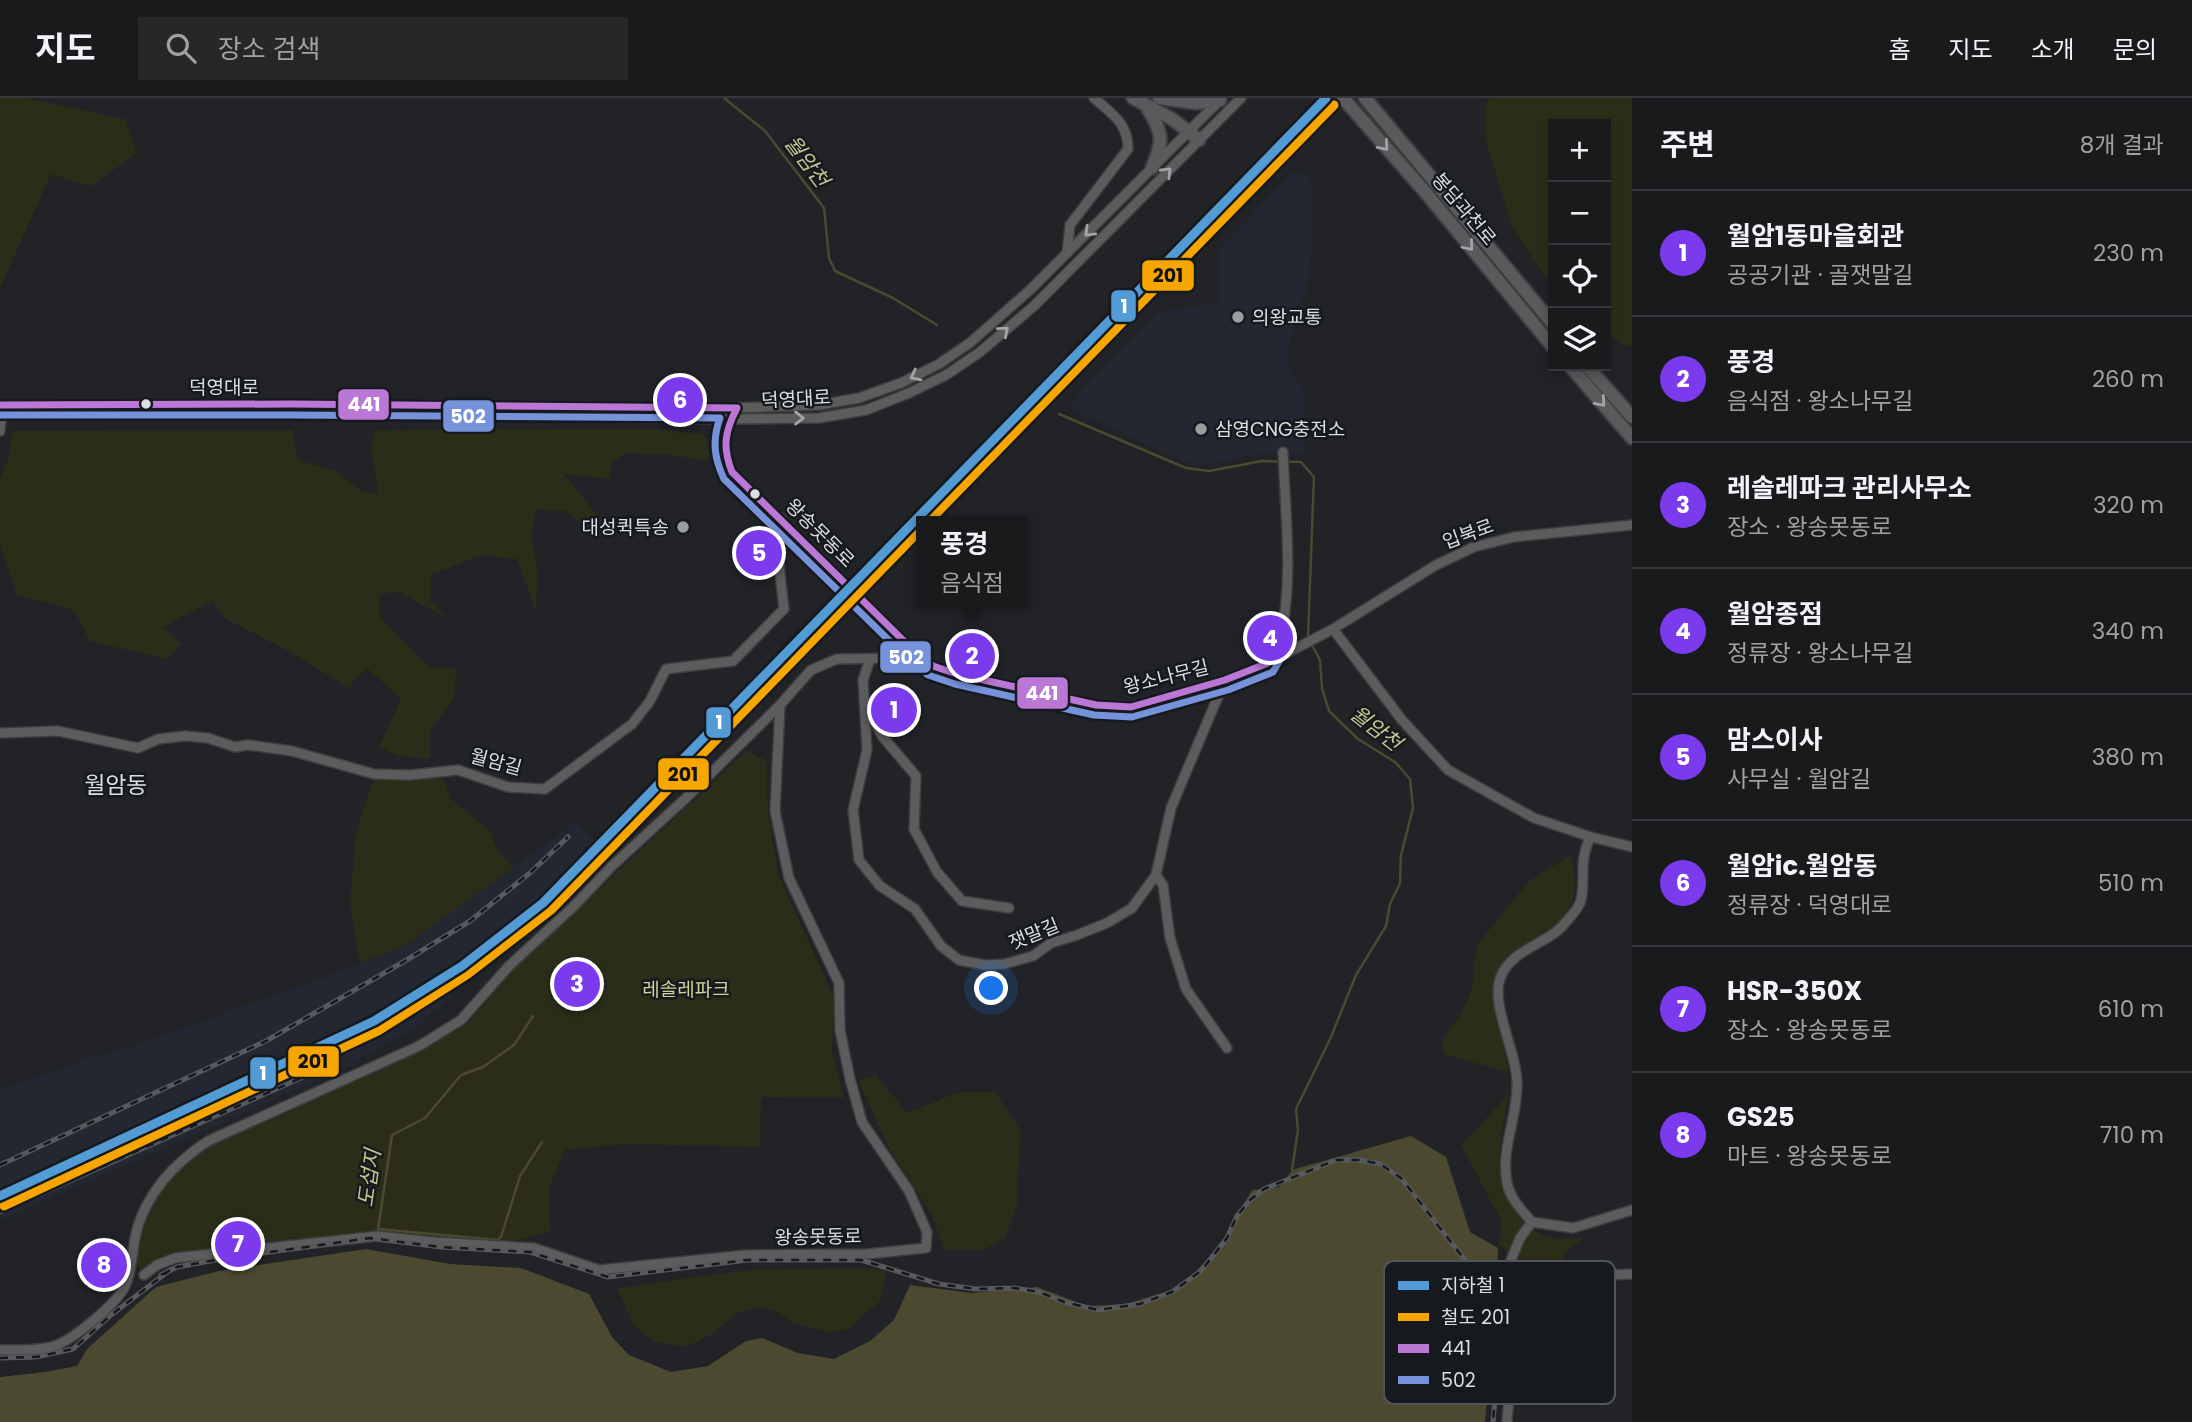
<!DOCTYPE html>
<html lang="ko">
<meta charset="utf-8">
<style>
:root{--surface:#191a1c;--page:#262729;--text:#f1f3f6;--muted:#9fa1a3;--line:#37383b;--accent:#7c3aed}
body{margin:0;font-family:Poppins,"Noto Sans KR",sans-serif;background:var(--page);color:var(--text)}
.controls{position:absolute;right:21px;top:21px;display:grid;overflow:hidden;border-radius:0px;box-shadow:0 4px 10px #0003}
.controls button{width:63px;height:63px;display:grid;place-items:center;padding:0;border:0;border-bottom:2px solid var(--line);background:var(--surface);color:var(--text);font:35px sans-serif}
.you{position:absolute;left:992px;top:891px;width:24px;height:24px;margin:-18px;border:5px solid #fff;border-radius:50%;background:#1a73e8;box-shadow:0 0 0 10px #1a73e833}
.badge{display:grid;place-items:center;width:46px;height:46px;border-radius:50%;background:var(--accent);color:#fff;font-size:23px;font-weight:700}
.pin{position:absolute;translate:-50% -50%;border:4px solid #fff;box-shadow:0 2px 7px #0006}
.popup{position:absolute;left:916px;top:418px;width:112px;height:91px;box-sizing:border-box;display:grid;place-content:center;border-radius:0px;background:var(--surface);filter:drop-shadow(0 2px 5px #0005);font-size:23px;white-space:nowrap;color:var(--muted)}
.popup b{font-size:26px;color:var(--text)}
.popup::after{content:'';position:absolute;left:50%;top:100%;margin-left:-14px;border:14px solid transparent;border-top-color:var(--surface)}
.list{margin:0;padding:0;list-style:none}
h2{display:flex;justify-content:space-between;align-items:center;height:91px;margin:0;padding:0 28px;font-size:30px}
h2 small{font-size:23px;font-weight:400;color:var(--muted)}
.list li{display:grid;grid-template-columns:46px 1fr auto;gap:21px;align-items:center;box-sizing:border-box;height:126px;padding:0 28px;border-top:2px solid var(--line)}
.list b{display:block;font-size:26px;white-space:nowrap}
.list p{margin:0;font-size:23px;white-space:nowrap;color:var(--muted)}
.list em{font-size:23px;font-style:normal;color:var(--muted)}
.icon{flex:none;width:38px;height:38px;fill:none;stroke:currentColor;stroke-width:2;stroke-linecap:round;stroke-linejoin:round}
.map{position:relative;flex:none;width:1632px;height:1324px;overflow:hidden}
header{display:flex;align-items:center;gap:42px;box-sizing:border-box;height:98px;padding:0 35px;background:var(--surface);border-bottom:2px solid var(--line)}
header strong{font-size:33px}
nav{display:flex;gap:38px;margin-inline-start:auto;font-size:24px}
.search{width:490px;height:63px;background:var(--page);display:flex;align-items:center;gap:18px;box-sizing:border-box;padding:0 24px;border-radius:0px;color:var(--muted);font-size:26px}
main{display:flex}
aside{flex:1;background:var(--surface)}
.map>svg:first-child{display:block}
.built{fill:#232731}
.green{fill:#2c2d19}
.water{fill:#4b4a31}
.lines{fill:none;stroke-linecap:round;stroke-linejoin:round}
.stream{stroke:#4b4a31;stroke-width:2.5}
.minor-casing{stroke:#3c3d3f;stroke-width:12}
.highway-casing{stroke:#3c3d3f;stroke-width:16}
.minor{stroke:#5c5c5d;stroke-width:9}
.highway{stroke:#585a5c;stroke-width:12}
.rail-casing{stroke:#58595c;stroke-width:5}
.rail{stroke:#16191e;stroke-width:2.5;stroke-dasharray:8;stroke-linecap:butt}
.bus-1-casing{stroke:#16191e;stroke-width:12}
.bus-2-casing{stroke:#16191e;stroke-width:12}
.bus-1{stroke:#ba77d6;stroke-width:7}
.bus-2{stroke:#7692db;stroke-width:7}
.rail-1-casing{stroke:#16191e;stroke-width:14}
.rail-1{stroke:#f7a600;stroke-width:9}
.metro-1-casing{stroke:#16191e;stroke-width:14}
.metro-1{stroke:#539bd4;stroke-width:9}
.oneway{stroke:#a1a3a6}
.oneway2{stroke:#a2a4a6}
.poi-dot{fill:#9b9da0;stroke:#16191e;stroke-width:2.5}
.bus-dot{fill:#dcdee2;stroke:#16191e;stroke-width:2.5}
.labels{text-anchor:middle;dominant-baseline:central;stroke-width:5;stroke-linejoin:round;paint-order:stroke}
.street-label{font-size:19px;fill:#dcdee2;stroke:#16191e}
.poi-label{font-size:19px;fill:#dcdee2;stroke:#16191e;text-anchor:start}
.park-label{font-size:19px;fill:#d2d199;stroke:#16191e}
.water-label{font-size:21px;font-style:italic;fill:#c7c68f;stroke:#16191e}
.quarter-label{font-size:23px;fill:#dcdee2;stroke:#16191e}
.key{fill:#16191e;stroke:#515459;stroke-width:2}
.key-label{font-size:19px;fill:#dcdee2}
.line-badge{stroke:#16191e;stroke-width:2.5}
.badge-label{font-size:19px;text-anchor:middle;font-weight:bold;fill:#fff}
.pale-badge-label{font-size:19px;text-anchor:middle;font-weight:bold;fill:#111}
</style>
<header>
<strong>지도</strong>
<div class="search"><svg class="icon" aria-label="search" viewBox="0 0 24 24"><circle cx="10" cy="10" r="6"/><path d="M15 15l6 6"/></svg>장소 검색</div>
<nav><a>홈</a><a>지도</a><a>소개</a><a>문의</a></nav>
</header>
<main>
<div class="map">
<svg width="1632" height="1324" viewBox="0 0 1632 1324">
<rect width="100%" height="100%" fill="#212326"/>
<g class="built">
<polygon points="1293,73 1311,81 1312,147 1306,195 1297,207 1289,251 1289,271 1303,290 1304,355 1283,354 1245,358 1210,366 1187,365 1070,311 1080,293 1160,214 1220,203 1219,151"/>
<polygon points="576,724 609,756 418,928 345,970 0,1123 0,992 95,958 128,950 374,861 408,845"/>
</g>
<g class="green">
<polygon points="0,0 24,0 125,21 137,55 91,88 51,76 0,190"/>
<polygon points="1490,0 1632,0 1632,249 1620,245 1606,233 1606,26 1553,26 1553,191 1512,129 1486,43 1486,6"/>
<polygon points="654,331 701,336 708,343 709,363 672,357 625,355 611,365 610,381 564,376 607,429 598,441 566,413 536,411 531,438 538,472 536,513 517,461 481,457 431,477 430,501 446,520 398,493 379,497 379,518 429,569 456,571 454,600 430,633 430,661 400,658 379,649 401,601 367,570 352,585 351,591 292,555 226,521 212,503 163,529 182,546 166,561 90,543 74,512 17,497 0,447 0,380 8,362 12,333 293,332 297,362 334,372 363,395 378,395 371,349 375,332"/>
<path d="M746 653 766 662 768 716 778 776 834 900 832 955 844 1000 761 999 760 1049 622 1046 565 1052 549 1090 550 1134 519 1142 491 1145 366 1134 208 1154 187 1164 170 1167 147 1180C145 1177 142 1175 140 1172 126 1146 164 1082 183 1065 191 1058 201 1052 210 1046L423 951 466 927 515 870Z"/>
<polygon points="443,678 451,701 489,732 499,755 514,769 409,845 360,866 350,804 356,735 374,680 404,681"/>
<path d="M1572 756C1573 770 1577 791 1572 804 1557 842 1505 844 1496 878 1486 914 1505 939 1508 974L1446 957 1442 950 1443 941 1460 917 1472 892 1474 866 1478 846 1528 784Z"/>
<polygon points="876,977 907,1015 959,994 995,994 1020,1031 1017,1107 1005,1140 984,1152 944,1152 932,1117 889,1050 859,983"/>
<path d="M1508 997C1502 1039 1491 1070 1513 1109 1520 1124 1534 1135 1550 1139 1560 1142 1573 1140 1583 1140L1565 1155 1557 1167 1516 1162 1499 1146 1502 1124 1461 1047Z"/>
<polygon points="869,1170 886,1173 881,1202 848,1231 829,1234 810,1230 792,1224 776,1213 757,1209 737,1215 711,1237 685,1249 655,1244 634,1228 617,1190 748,1172"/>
</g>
<polygon class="water" points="1411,1038 1446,1059 1470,1134 1498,1150 1497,1175 1479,1183 1481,1196 1494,1215 1485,1324 0,1324 0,1279 45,1274 77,1268 87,1251 156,1189 219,1173 366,1151 450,1166 521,1170 589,1196 612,1239 629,1257 671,1274 708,1268 746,1243 762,1240 798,1255 834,1261 870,1243 894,1222 910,1187 971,1195 1037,1189 1087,1208 1126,1206 1181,1189 1219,1149 1252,1092 1280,1089 1292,1072"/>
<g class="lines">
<g class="stream">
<polyline points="724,0 765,33 824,110 829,160 835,173 893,200 937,227"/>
<polyline points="1059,316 1186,370 1209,373 1262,363 1301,364 1314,379 1308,540 1320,562 1322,590 1329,613 1358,641 1395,664 1410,681 1413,710 1401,757 1400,785 1390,806 1386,828 1356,877 1331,939 1296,1011 1298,1032 1292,1072"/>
<polyline points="533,918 514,947 483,969 461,977 425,1020 392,1037 378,1131 497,1142 501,1139 520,1078 542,1044"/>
</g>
<defs>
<g id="minor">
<path d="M1067 155 1070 127 1128 51C1128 25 1112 16 1094 0"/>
<polyline points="0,307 291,306 737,310 819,307 859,300 901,285 939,266 971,244 1031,191 1221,1"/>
<polyline points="0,314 301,314 731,321 819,320 866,312 909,295 946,277 980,254 1035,207 1241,0"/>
<path d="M733 317C722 337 723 353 732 374L913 552 933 568 957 576 1096 607 1131 609 1225 582 1268 565 1333 531 1436 467 1474 449 1514 439 1632 427"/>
<polyline points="0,333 2,311"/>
<polyline points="1333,531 1402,622 1448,672 1534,720 1591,739 1632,749"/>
<polyline points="870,561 863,582 867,652 853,712 859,762 880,788 915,811 941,848 959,862 985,867 1004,866 1033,858 1051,845 1077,837 1107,825 1132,810 1156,777 1171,710 1225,582"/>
<path d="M1268 565C1272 557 1278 549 1280 540 1294 485 1285 412 1283 354"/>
<polyline points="867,608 882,638 916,678 914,731 937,774 962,803 1009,810"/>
<polyline points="0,635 58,633 138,650 158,641 185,638 208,640 235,649 248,647 292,653 374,676 410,677 458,672 508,689 545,691 632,626 650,603 666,571 733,563 784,511 776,440 781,420"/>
<polyline points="1156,777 1163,787 1170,840 1186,891 1227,950"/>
<path d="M1532 1124C1523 1114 1512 1102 1508 1089 1499 1056 1517 1021 1517 988 1518 954 1489 907 1501 878 1513 850 1549 846 1566 824 1571 818 1580 809 1581 802 1586 780 1578 761 1591 739"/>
<polyline points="144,1177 157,1167 175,1160 378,1138 434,1144 534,1150 599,1172 746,1157 867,1156 926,1150 927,1134 909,1093 862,1024 850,981 840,932 839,885 789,780 775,713 780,607"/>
<polyline points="1518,1181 1632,1176"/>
<path d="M0 1252C17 1252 37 1253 54 1248 73 1242 118 1205 126 1186 133 1168 132 1147 138 1128 150 1091 176 1064 208 1043L419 948 461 922 509 868 573 809 612 768 687 699 780 607 811 572 837 561 897 560 913 552"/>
<polyline points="1507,1324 1518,1181 1511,1162 1520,1140 1532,1124 1573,1130 1632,1112"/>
</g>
<g id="highway">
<polyline points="1133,0 1172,21 1199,42"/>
<polyline points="1159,0 1197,5 1220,2"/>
<polyline points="1343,0 1426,95 1553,249"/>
<polyline points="1365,0 1553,226"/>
<path d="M1148 11C1164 37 1163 43 1152 70"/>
<polyline points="1570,268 1632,340"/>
<polyline points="1587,268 1632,319"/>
</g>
</defs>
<use href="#minor" class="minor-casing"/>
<use href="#highway" class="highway-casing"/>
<use href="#minor" class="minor"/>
<use href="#highway" class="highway"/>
<defs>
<g id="rail">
<polyline points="0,1067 266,943 405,863 470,823 531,774 568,739"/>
<polyline points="0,1114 330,967"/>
<polyline points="161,1177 177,1169 221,1161 370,1140 441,1149 530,1154 608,1179 748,1162 861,1162 939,1186 976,1191 1014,1190 1039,1194 1064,1204 1098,1212 1140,1206 1172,1194 1201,1173 1227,1140 1237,1118 1250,1102 1264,1091 1336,1062 1359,1062 1380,1066 1401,1080 1486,1189 1502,1216 1493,1324"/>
<polyline points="0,1260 36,1259 73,1251 111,1217 170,1172"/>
</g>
</defs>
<use href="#rail" class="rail-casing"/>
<use href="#rail" class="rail"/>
<defs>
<path id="bus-1" d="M0 307 291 306 737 310C725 333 722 349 732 374L913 552 933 568 957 576 1096 607 1131 609 1225 582 1268 565 1279 543"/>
<path id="bus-2" d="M0 317H291L720 320C712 342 714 360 724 381L906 559 928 577 955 586 1094 617 1132 619 1228 592 1273 574 1288 548"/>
</defs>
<use href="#bus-1" class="bus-1-casing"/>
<use href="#bus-2" class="bus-2-casing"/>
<use href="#bus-1" class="bus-1"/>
<use href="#bus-2" class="bus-2"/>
<defs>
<g id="rail-1">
<polyline points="929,423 1334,7"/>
<polyline points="4,1108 378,933 468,876 551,812 921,431"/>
</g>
</defs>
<use href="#rail-1" class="rail-1-casing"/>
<use href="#rail-1" class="rail-1"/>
<defs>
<polyline id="metro-1" points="0,1098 374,923 462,868 543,805 1326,0"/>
</defs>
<use href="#metro-1" class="metro-1-casing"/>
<use href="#metro-1" class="metro-1"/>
</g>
<defs><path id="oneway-chevron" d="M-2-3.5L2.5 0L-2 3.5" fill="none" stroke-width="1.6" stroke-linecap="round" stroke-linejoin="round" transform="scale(1.75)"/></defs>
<g class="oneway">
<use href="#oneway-chevron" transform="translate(1384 48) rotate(49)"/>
<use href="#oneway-chevron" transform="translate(1469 148) rotate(50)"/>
<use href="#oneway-chevron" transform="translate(1601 304) rotate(49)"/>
</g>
<g class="oneway2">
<use href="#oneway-chevron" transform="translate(1167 74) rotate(-45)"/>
<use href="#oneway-chevron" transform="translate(1089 134) rotate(135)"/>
<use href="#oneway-chevron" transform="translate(1004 233) rotate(-41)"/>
<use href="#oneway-chevron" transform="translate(915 278) rotate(153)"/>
<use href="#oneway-chevron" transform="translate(799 320)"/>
</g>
<g class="poi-dot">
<circle cx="1238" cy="219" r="7"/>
<circle cx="1201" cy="331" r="7"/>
<circle cx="683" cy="429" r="7"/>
</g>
<g class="bus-dot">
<circle cx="146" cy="306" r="6"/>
<circle cx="755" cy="396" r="6"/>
</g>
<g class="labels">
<g class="street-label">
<text transform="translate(1464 111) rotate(50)">봉담과천로</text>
<text x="224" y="289">덕영대로</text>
<text transform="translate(796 301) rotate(-3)">덕영대로</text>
<text transform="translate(820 435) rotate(45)">왕송못동로</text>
<text transform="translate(1468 436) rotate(-20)">입북로</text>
<text transform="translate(1166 579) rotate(-14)">왕소나무길</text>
<text transform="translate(496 664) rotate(15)">월암길</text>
<text transform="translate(1034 836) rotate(-22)">잿말길</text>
<text transform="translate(818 1139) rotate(-1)">왕송못동로</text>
</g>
<g class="poi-label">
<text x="1252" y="219">의왕교통</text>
<text x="1215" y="331">삼영CNG충전소</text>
<text x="669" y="429" text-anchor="end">대성퀵특송</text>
</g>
<g class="park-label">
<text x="686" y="891">레솔레파크</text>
</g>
<g class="water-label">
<text transform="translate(807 63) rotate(53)">월암천</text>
<text transform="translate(1376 630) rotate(38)">월암천</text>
<text transform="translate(369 1080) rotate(-82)">도섭지</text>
</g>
<g class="quarter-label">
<text x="116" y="687">월암동</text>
</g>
</g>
<rect x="1384" y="1163" width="231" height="143" rx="10" class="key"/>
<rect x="1398" y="1183" width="31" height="9" fill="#539bd4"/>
<rect x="1398" y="1215" width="31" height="8" fill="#f7a600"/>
<rect x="1398" y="1246" width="31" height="9" fill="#ba77d6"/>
<rect x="1398" y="1278" width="31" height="8" fill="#7692db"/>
<g class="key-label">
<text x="1441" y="1194">지하철 1</text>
<text x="1441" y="1226">철도 201</text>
<text x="1441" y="1257">441</text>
<text x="1441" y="1289">502</text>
</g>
<g class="line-badge">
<rect x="1141" y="161" width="54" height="33" rx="7" fill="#f7a600"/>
<rect x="1110" y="191" width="27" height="34" rx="7" fill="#539bd4"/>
<rect x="337" y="290" width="53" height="33" rx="7" fill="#ba77d6"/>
<rect x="442" y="301" width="53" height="34" rx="7" fill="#7692db"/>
<rect x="879" y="542" width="53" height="34" rx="7" fill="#7692db"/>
<rect x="1016" y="578" width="53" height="34" rx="7" fill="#ba77d6"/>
<rect x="705" y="608" width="27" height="33" rx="7" fill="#539bd4"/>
<rect x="657" y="659" width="53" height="34" rx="7" fill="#f7a600"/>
<rect x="287" y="947" width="53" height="33" rx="7" fill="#f7a600"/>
<rect x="249" y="958" width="28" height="34" rx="7" fill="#539bd4"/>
</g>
<g class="badge-label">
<text x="1124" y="215">1</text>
<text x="364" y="313">441</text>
<text x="468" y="325">502</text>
<text x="906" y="566">502</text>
<text x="1042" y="602">441</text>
<text x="719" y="631">1</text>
<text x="263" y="982">1</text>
</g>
<g class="pale-badge-label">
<text x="1168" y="184">201</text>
<text x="683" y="683">201</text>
<text x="313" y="970">201</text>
</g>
</svg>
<div class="controls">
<button>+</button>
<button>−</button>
<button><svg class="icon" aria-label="locate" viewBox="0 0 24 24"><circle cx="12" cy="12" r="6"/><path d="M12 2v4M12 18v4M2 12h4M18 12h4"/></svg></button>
<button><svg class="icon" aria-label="layers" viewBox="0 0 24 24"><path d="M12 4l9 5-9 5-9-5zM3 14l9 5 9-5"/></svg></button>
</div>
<div class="you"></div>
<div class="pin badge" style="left:894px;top:612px">1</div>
<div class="pin badge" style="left:972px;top:558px">2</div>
<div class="popup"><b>풍경</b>음식점</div>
<div class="pin badge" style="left:577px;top:886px">3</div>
<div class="pin badge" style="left:1270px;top:540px">4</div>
<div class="pin badge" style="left:759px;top:455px">5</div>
<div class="pin badge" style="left:680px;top:302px">6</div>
<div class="pin badge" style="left:238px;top:1146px">7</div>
<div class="pin badge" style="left:104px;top:1167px">8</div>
</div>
<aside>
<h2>주변<small>8개 결과</small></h2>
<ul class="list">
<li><span class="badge">1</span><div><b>월암1동마을회관</b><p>공공기관 · 골잿말길</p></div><em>230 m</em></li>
<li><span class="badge">2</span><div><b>풍경</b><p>음식점 · 왕소나무길</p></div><em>260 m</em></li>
<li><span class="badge">3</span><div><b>레솔레파크 관리사무소</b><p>장소 · 왕송못동로</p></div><em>320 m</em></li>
<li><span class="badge">4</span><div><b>월암종점</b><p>정류장 · 왕소나무길</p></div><em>340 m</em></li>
<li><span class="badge">5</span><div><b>맘스이사</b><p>사무실 · 월암길</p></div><em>380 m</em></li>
<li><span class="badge">6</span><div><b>월암ic.월암동</b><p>정류장 · 덕영대로</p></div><em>510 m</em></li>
<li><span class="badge">7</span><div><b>HSR-350X</b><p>장소 · 왕송못동로</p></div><em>610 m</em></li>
<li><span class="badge">8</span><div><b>GS25</b><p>마트 · 왕송못동로</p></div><em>710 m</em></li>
</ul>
</aside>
</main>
